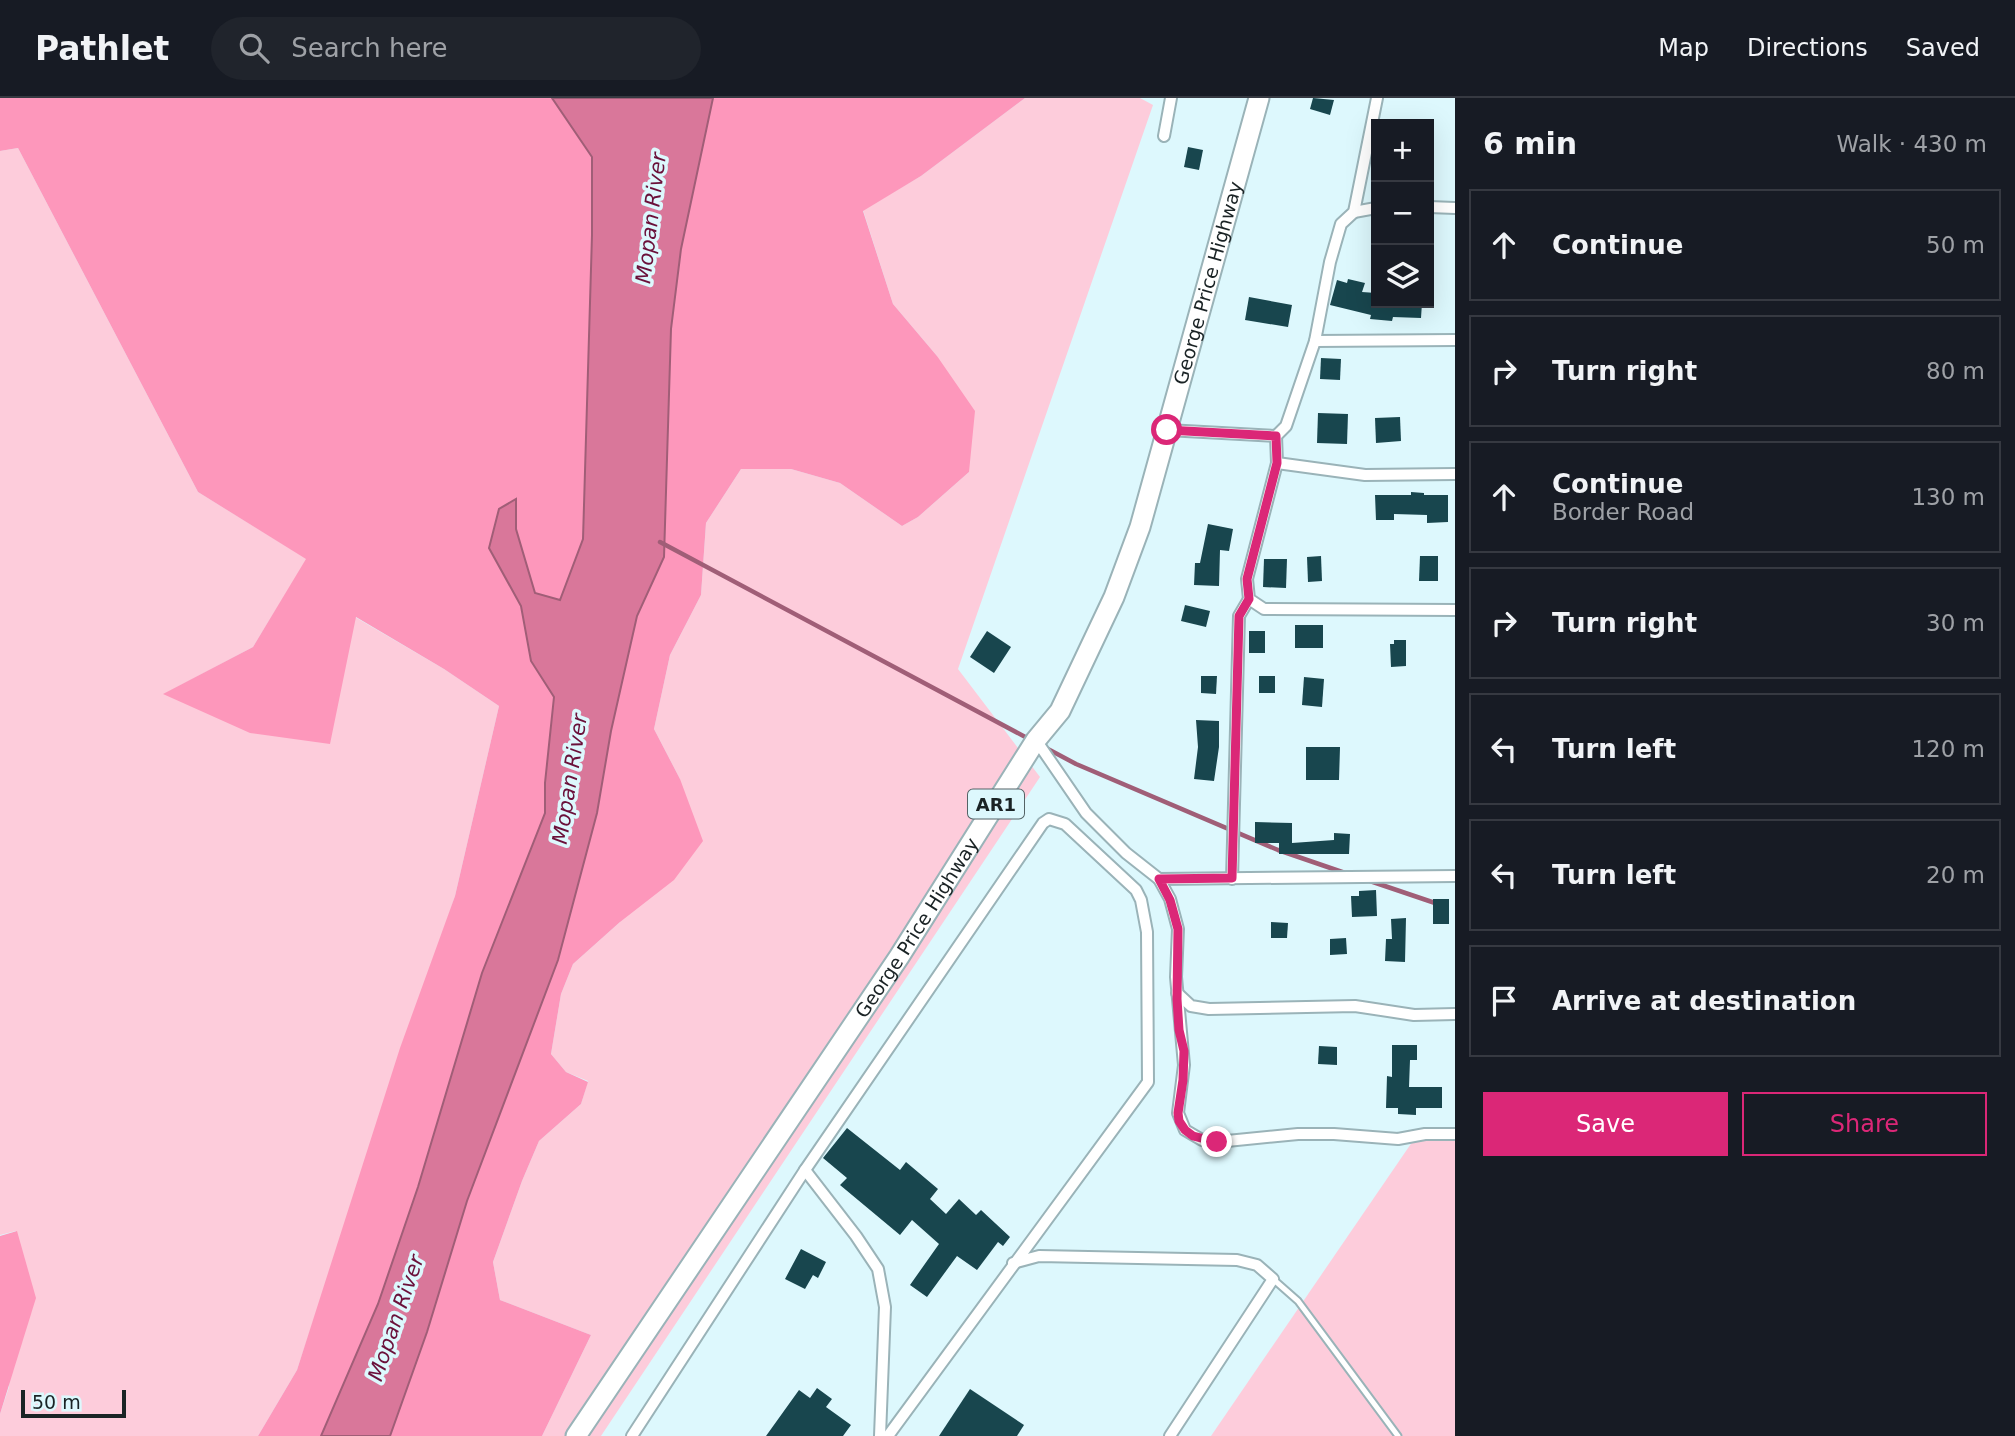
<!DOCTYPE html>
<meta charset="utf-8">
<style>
:root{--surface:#171b24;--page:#20242c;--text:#f1f3f6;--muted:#9ea1a6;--line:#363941;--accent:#db2777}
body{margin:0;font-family:"DejaVu Sans",sans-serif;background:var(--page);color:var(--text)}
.controls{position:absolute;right:21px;top:21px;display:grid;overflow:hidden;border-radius:0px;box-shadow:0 7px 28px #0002}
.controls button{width:63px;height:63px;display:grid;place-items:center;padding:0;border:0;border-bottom:2px solid var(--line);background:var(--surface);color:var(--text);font:35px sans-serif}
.scale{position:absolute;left:21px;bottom:18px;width:105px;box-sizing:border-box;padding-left:7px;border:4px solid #1a2325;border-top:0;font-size:19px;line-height:24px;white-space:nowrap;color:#1a2325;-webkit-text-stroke:5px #ddf8fd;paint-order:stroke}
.stop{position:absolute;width:21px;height:21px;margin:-16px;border:5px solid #db2777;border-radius:50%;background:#fff}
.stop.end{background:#db2777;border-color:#fff;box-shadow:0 2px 7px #0008}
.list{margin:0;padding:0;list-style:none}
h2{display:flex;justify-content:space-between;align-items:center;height:91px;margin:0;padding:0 28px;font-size:30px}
h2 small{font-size:23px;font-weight:400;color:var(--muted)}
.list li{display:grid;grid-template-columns:46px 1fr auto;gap:21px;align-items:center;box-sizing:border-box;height:112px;margin:0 14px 14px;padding:0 14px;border:2px solid var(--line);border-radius:0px}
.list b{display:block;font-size:26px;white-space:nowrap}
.list p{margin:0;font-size:23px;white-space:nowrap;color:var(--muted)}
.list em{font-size:23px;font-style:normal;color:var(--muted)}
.actions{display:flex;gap:14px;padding:21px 28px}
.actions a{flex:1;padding:16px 0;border:2px solid var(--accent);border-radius:0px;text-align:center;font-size:24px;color:var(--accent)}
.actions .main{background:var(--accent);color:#fff}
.icon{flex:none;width:38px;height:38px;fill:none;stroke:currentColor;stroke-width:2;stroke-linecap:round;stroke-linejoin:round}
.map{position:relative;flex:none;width:1455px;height:1338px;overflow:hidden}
header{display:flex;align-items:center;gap:42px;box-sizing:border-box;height:98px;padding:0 35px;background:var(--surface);border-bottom:2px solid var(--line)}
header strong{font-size:33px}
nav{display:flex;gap:38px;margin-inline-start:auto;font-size:24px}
.search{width:490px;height:63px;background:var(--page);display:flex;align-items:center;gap:18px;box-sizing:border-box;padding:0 24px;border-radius:38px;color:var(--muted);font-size:26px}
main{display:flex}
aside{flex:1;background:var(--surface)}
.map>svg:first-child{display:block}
.green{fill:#fdccdb}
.forest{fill:#fd97bb}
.water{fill:#d9779a;stroke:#a05e77;stroke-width:2}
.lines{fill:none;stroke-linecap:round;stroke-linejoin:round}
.stream{stroke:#a05e77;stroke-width:4.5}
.building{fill:#18464e}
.service-casing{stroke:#9ab3b8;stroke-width:9}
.minor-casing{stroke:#9ab3b8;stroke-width:14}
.trunk-casing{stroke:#9ab3b8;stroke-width:23}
.service{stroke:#fff;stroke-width:5}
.minor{stroke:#fff;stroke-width:10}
.trunk{stroke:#fff;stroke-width:19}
.route{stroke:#db2777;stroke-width:9}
.labels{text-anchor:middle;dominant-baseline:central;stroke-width:7;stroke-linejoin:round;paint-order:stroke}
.shield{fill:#ddf8fd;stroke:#546366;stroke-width:2}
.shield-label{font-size:18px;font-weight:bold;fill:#1a2325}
.street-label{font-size:19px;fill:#1a2325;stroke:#ddf8fd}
.water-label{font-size:21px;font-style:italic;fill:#6a103a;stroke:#ddf8fd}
</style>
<header>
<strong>Pathlet</strong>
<div class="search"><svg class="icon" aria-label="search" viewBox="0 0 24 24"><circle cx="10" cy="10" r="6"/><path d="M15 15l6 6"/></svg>Search here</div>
<nav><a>Map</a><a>Directions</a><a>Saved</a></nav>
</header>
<main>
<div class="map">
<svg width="1455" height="1338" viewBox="0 0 1455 1338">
<rect width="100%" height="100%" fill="#ddf8fd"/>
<g class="green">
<polygon points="1025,0 1140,0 1153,7 958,571 1040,679 601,1338 542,1338 591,1237 500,1202 493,1164 522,1083 539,1043 581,1006 588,983 566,974 551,956 561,896 573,866 620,824 680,681 654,631 670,557 701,497 706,425 741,371 791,371 840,385 902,428 918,419 969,374 937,258 893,206 863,112 921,78"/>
<polygon points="18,50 198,394 307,461 253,549 164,596 355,519 444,571 499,608 455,798 297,1272 258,1338 0,1338 0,1316 9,1289 16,1133 0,1137 0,53"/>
<polygon points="1419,1034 1455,1034 1455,1338 1211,1338"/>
</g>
<g class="forest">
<polygon points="0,0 552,0 592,59 592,137 583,441 560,502 535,496 516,431 489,450 521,508 531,563 554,599 545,685 545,715 482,875 418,1089 378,1206 321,1338 258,1338 297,1272 400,950 455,798 499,608 444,571 356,519 330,646 250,635 163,596 253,549 306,461 198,394 18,50 0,53"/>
<polygon points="713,0 1025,0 921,78 863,113 893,206 937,258 975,313 969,374 918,419 902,428 840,385 791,371 741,371 706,425 701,497 670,557 654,631 680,681 703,743 674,782 620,824 573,866 561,896 551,956 566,974 588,984 581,1006 539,1043 522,1083 493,1164 500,1202 591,1237 542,1338 390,1338 427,1234 467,1103 558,862 597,715 611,633 637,518 664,459 671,231 681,151"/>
<polygon points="17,1133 36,1200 0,1316 0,1138"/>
</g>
<polygon class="water" points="552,0 713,0 681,151 671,231 664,459 637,518 611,633 597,715 558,862 467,1103 427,1234 390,1338 321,1338 378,1206 418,1089 482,875 545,715 545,685 554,599 531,563 521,508 489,450 499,411 516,401 516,431 535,495 560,502 583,441 592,137 592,59"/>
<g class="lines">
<g class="stream">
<polyline points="660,444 1029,641"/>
<polyline points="1046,650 1076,666 1278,752 1348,776"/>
<polyline points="1370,783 1438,806"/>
</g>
</g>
<g class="building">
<polygon points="1313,0 1334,2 1330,17 1310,11"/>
<polygon points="1188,49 1203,52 1199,72 1184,69"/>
<polygon points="1348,181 1365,185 1362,194 1376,195 1376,205 1422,205 1421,220 1393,219 1392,223 1370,221 1371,217 1330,207 1337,182 1347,185"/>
<polygon points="1249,199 1292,207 1288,229 1245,222"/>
<polygon points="1321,260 1341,261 1340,282 1320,281"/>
<polygon points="1318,315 1348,316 1347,346 1317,345"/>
<polygon points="1400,319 1401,343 1376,345 1375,320"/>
<polygon points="1411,394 1424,395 1424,397 1448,397 1448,424 1427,425 1427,417 1394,416 1394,422 1376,422 1375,397 1411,397"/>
<polygon points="1208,426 1233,431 1229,453 1220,452 1219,488 1194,487 1195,465 1200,465"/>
<polygon points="1321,458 1322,483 1308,484 1307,459"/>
<polygon points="1420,458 1438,458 1438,483 1419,483"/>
<polygon points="1264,461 1287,461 1286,490 1263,489"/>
<polygon points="1185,507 1210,513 1206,529 1181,523"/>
<rect x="1295" y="527" width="28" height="23"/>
<polygon points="987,533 1011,549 994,575 970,559"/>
<rect x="1249" y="533" width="16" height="22"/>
<polygon points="1394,542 1406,542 1406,568 1391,569 1390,546 1394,546"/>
<polygon points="1201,578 1217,578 1216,596 1201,595"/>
<rect x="1259" y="578" width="16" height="17"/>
<polygon points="1304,579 1324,581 1322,609 1302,607"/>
<polygon points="1196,622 1219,623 1219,649 1214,683 1194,681 1198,649"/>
<polygon points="1306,649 1340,649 1339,682 1306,682"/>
<polygon points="1255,724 1292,725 1292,745 1334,742 1334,735 1350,736 1349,756 1279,756 1279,745 1255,745"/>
<polygon points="1376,792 1377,818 1352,819 1351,798 1359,798 1359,793"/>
<rect x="1433" y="801" width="16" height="25"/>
<polygon points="1406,820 1405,864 1385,863 1386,841 1392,841 1391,821"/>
<polygon points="1271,824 1288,825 1287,840 1271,840"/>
<polygon points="1346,840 1347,856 1330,857 1330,841"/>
<polygon points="1392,947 1417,947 1417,962 1410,962 1409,989 1442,989 1442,1010 1416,1010 1416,1017 1398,1016 1398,1010 1386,1010 1387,978 1392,979"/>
<polygon points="1319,948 1337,949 1337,967 1318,966"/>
<polygon points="847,1030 900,1072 906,1064 938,1091 930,1101 946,1116 959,1101 976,1117 981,1112 1010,1139 1003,1148 998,1144 977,1172 957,1158 927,1199 910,1187 939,1146 912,1122 900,1137 840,1087 847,1080 823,1060"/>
<polygon points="801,1151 826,1164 818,1180 813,1177 805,1191 785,1181"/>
<polygon points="817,1290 832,1301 826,1309 851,1327 843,1338 766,1338 799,1292 810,1300"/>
<polygon points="970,1291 1024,1327 1017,1338 939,1338"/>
</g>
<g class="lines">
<defs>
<polyline id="service" points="1273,1181 1298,1203 1398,1338"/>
<g id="minor">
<polyline points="1164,38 1171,0"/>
<polyline points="1429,109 1455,110"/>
<polyline points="1354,114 1376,110"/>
<polyline points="1315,243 1455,242"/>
<polyline points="1167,332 1276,338 1286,328 1315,243 1330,164 1341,126 1354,114 1377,0"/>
<polyline points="1276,338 1277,365 1247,481 1249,501 1264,511 1455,512"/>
<polyline points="1277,365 1365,377 1455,376"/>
<polyline points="1036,642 1086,715 1126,755 1159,781 1455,778"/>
<polyline points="1159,781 1170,801 1178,831 1176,879 1184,967 1178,1015 1185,1032 1202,1042 1217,1044 1298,1036 1334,1036 1398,1041 1425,1036 1455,1036"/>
<polyline points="1232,781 1239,518 1249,501"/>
<polyline points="1177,895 1191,908 1209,911 1355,908 1414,917 1455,916"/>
<polyline points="805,1072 856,1138 878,1171 885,1209 880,1338"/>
<polyline points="1013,1165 1039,1158 1237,1162 1257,1167 1273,1181 1170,1338"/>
<polyline points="632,1338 805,1072 1043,725 1049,721 1065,726 1136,792 1141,802 1147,834 1148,984 888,1338"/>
</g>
<g id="trunk">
<path id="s1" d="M576 1338 899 859 1036 642 1060 613 1114 499 1140 429 1259 0"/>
</g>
</defs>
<use href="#service" class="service-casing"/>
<use href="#minor" class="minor-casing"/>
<use href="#trunk" class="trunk-casing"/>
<use href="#service" class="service"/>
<use href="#minor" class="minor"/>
<use href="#trunk" class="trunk"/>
</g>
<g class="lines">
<polyline class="route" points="1167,332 1276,338 1277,365 1247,481 1249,501 1239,518 1232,780 1159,781 1170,802 1178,831 1177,901 1179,932 1184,953 1183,982 1178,1015 1179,1023 1185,1032 1193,1038 1217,1044"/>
</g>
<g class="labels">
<rect class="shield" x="968" y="691.5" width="56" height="29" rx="5"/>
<g class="shield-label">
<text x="996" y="706">AR1</text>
</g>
<g class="street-label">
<text stroke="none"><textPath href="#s1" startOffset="1326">George Price Highway</textPath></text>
<text stroke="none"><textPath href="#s1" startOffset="612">George Price Highway</textPath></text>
</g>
<g class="water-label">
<text transform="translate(651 120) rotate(-83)">Mopan River</text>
<text transform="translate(570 681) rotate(-81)">Mopan River</text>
<text transform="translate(396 1220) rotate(-71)">Mopan River</text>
</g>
</g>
</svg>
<div class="controls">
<button>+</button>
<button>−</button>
<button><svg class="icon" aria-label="layers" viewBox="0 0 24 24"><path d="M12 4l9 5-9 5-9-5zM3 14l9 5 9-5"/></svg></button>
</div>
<div class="scale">50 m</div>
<div class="stop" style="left:1167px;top:332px"></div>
<div class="stop end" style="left:1217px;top:1044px"></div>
</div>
<aside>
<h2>6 min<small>Walk · 430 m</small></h2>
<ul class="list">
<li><svg class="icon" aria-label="ahead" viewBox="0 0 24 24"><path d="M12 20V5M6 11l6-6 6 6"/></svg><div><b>Continue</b></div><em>50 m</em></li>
<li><svg class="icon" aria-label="right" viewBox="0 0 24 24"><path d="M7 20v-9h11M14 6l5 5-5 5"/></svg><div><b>Turn right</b></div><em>80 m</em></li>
<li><svg class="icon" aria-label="ahead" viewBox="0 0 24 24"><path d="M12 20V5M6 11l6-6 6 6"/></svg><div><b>Continue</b><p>Border Road</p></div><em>130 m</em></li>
<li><svg class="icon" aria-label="right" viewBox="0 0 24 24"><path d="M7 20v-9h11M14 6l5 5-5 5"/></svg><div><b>Turn right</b></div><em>30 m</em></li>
<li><svg class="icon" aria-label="left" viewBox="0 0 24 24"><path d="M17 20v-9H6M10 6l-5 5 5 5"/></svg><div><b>Turn left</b></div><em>120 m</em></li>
<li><svg class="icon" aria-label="left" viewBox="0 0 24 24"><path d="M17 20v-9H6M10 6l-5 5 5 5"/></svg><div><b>Turn left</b></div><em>20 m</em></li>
<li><svg class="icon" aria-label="arrive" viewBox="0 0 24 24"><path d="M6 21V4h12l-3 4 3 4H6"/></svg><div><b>Arrive at destination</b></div></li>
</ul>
<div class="actions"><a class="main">Save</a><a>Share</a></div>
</aside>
</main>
